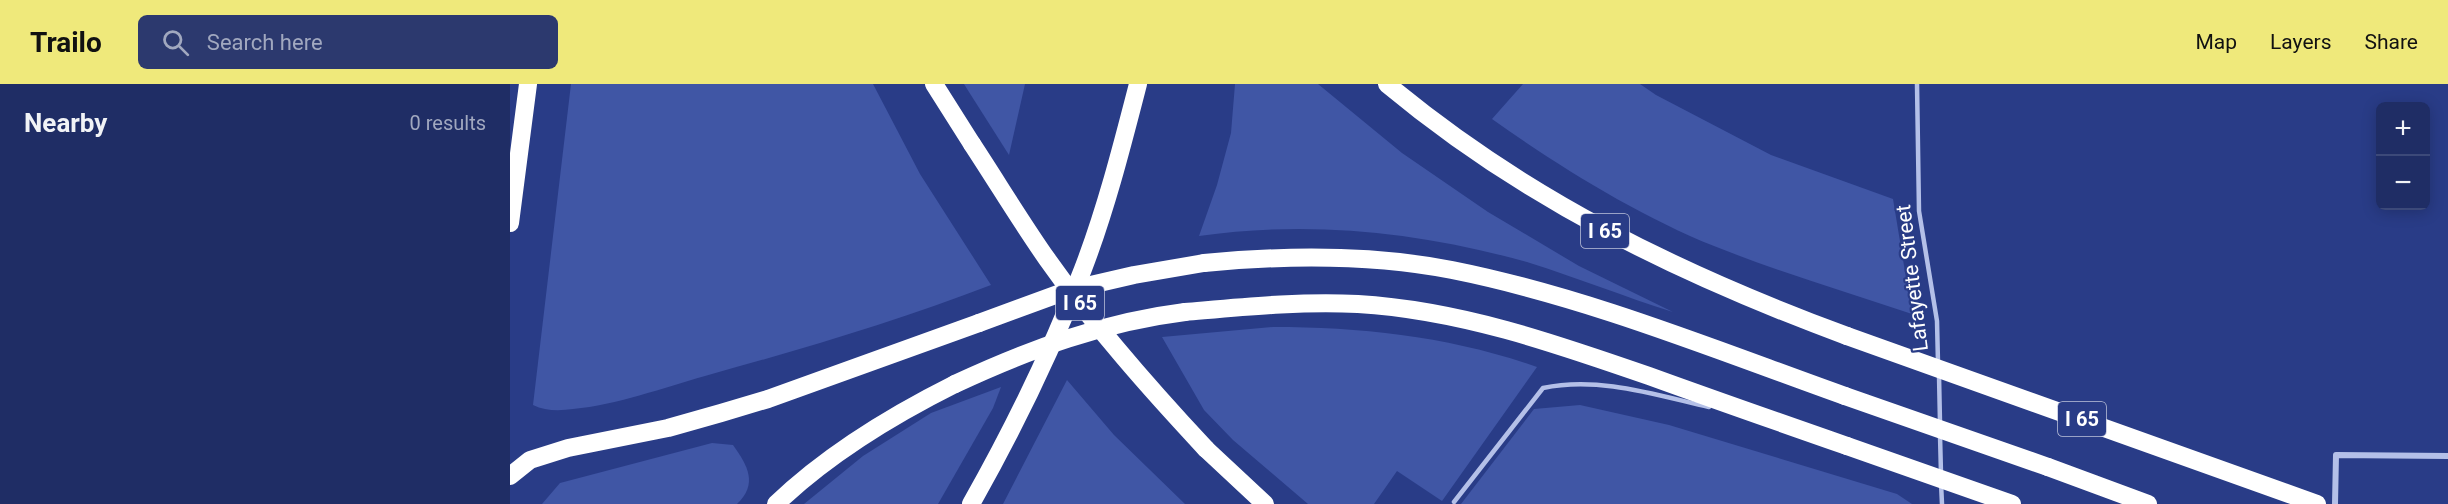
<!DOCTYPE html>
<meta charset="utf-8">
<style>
:root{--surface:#1f2d65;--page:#2c396e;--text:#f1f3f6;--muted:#a1a8bf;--line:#3c4979;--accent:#efe97b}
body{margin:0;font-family:Roboto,sans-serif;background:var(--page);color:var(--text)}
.controls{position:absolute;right:18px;top:18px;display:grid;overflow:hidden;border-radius:9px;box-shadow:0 3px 15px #0003}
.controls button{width:54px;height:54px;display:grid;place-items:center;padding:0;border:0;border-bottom:2px solid var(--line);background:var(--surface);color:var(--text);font:30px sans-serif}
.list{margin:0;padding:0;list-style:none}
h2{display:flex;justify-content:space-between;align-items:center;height:78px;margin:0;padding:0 24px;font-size:26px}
h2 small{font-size:20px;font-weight:400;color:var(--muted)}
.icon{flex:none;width:33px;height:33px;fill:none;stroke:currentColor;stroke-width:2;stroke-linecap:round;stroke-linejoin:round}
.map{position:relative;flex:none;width:1938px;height:420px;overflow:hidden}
header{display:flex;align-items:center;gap:36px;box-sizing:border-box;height:84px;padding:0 30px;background:var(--accent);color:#111}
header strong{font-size:28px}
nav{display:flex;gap:33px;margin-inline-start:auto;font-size:21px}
.search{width:420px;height:54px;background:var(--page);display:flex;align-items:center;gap:15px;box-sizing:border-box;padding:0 21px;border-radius:9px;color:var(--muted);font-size:22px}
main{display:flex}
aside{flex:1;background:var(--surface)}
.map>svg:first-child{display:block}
.green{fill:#4056a5}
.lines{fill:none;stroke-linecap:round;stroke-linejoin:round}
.service{stroke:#b4c0e8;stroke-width:4.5}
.minor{stroke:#b4c0e8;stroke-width:6}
.motorway{stroke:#fff;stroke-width:18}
.motorway-bridge{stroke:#fff;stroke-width:18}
.labels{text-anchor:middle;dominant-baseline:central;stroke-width:4.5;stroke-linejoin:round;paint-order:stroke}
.shield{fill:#293c87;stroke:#bfc4db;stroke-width:1.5}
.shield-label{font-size:20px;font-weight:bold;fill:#fff}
.street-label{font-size:21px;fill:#fff;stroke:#293c87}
</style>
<header>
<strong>Trailo</strong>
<div class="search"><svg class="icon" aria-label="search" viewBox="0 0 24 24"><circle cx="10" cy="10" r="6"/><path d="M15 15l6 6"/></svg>Search here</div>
<nav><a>Map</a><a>Layers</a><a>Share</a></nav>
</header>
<main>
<aside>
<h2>Nearby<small>0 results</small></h2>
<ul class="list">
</ul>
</aside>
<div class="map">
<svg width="1938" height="420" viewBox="0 0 1938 420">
<rect width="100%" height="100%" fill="#293c87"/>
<g class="green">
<path d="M61 0H363L410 90 481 201C388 237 292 265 195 292 152 304 107 321 63 325 49 327 35 327 23 321Z"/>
<polygon points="454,0 515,0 499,71 459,8"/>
<path d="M725 0H808L892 69 978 128 1069 182 1163 228C1115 213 1068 194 1020 179 912 148 800 136 689 152L707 101 721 49Z"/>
<path d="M1013 0H1130L1146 11 1261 71 1383 115 1402 230C1336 208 1269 188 1204 162 1129 132 1048 82 982 35Z"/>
<path d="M763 243C853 243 942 253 1027 283L932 417 887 387 864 420H798L723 356 694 326 652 253Z"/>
<polygon points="557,296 604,351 675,420 493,420"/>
<polygon points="491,303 483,324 428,420 294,420 353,372 421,329"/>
<polygon points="1070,321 1159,341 1387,410 1402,420 951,420 1024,325"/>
<path d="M202 359 223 361C238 382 248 400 227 420H32L50 399Z"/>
</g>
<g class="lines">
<g class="service">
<polyline points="1407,0 1409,127 1427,237 1428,279"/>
<polyline points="1429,291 1430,339"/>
<polyline points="1430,351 1431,390"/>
<polyline points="1431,399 1432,420"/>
<path d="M944 418 1033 304C1088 292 1146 311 1199 323"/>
</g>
<polyline class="minor" points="1825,420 1826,371 1938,372"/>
<g class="motorway">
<polyline points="424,0 462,60"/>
<path d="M877 0C1015 115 1169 190 1337 252"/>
<polyline points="0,139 18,0"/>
<path d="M694 179C777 171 860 170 942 186 1077 213 1206 266 1335 312"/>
<path d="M675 228C733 223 790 217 848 220 949 226 1044 259 1139 292 1205 316 1271 339 1337 362"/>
<polyline points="696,365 755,420"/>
<polyline points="1538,383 1638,420"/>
<polyline points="0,392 20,376 58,364 158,344 211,329 258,315 469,239"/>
<path d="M266 420C318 370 381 332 445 300"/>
<path d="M461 420C504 344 542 266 573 185 596 125 612 62 628 0"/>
</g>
<g class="motorway-bridge">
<path d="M462 60C487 98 511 138 537 175 585 243 640 305 696 365"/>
<polyline points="469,239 559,206 624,191 694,179"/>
<polyline points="1337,252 1807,420"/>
<path d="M445 300C520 265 594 238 675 228"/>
<polyline points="1335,312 1538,383"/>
<polyline points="1337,362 1502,420"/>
</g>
</g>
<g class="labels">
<g class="shield">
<rect x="1071" y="130" width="48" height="34" rx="4.5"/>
<rect x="546" y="202" width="48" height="34" rx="4.5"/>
<rect x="1548" y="318" width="48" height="34" rx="4.5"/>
</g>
<g class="shield-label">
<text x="1095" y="147">I 65</text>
<text x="570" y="219">I 65</text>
<text x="1572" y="335">I 65</text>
</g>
<g class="street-label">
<text transform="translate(1402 194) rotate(-97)">Lafayette Street</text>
</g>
</g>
</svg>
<div class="controls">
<button>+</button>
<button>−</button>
</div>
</div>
</main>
